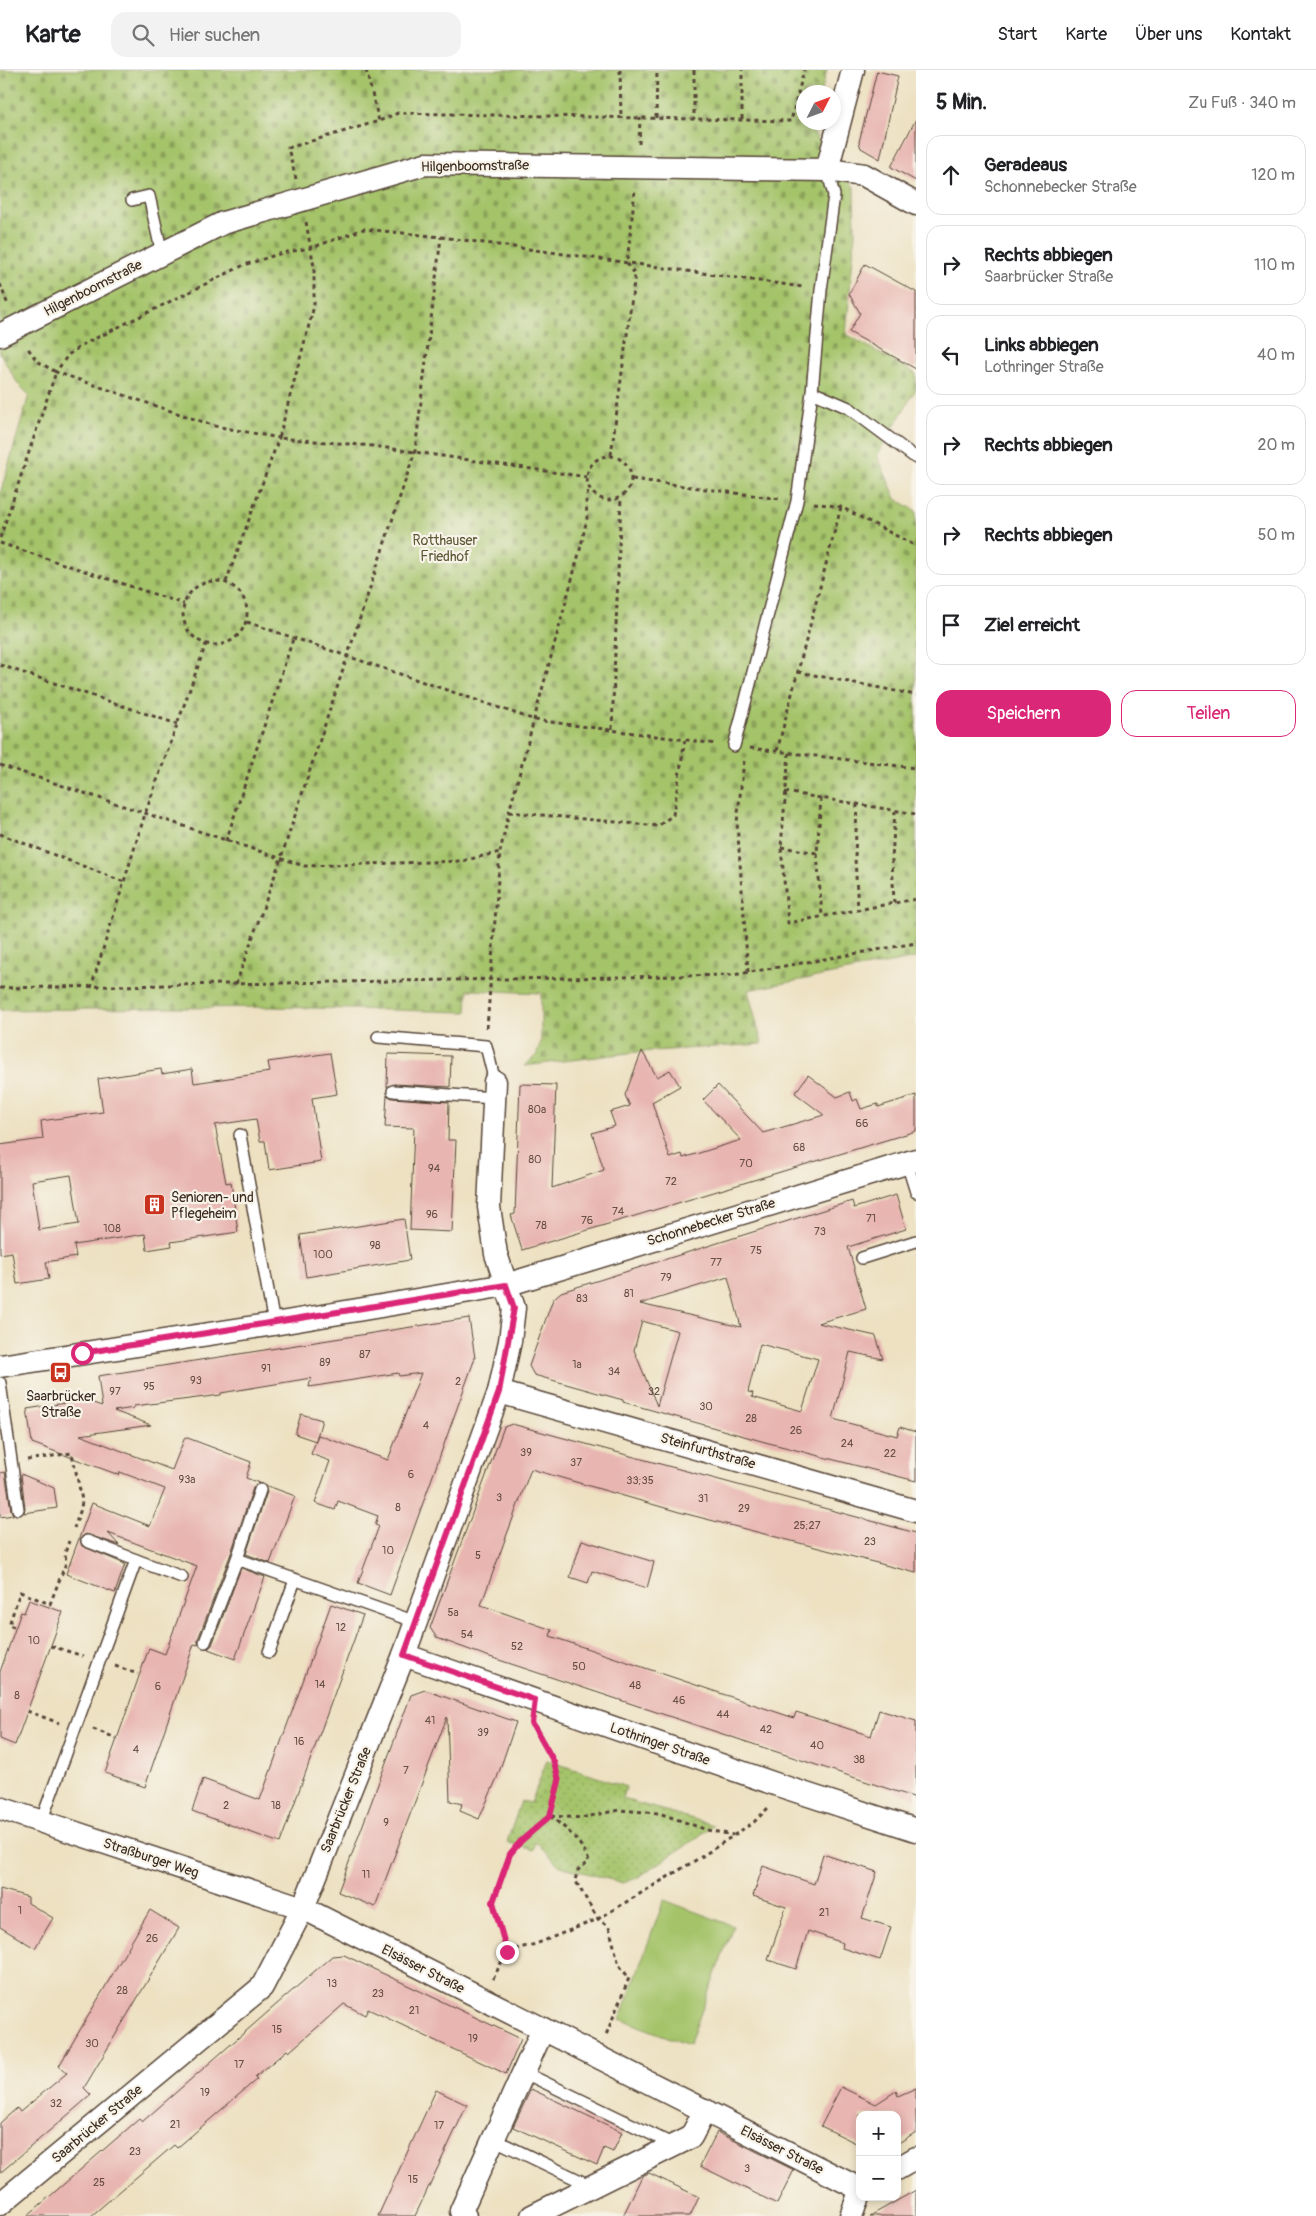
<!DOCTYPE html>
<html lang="de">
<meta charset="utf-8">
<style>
:root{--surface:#fff;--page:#f2f2f2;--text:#202124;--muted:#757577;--line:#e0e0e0;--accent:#db2777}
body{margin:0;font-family:Pangolin,sans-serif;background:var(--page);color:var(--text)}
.controls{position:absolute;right:15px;bottom:15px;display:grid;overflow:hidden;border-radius:10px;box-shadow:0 2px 8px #0003}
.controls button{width:45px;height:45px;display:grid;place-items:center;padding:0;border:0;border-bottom:1px solid var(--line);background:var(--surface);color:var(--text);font:25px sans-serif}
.compass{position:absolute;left:796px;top:15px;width:45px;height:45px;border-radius:50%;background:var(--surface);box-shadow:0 2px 8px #0003;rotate:48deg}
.stop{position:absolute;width:15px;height:15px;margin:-11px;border:4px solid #db2777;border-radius:50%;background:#fff}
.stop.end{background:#db2777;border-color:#fff;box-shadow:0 1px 5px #0008}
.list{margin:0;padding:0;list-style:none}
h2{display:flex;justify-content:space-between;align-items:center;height:65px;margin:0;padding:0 20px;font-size:21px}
h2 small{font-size:16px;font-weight:400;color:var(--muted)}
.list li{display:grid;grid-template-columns:32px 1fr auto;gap:15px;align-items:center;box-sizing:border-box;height:80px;margin:0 10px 10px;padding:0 10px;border:1px solid var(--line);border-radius:15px}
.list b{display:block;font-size:19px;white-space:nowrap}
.list p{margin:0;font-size:16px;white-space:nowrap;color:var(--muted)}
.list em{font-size:16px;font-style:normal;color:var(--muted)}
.actions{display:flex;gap:10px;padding:15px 20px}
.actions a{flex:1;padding:11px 0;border:1px solid var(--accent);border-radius:15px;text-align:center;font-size:18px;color:var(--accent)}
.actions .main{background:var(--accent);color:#fff}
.icon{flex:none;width:28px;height:28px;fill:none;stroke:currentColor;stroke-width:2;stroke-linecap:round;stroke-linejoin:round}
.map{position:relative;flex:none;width:916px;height:2146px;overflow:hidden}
header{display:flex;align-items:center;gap:30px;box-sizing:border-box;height:70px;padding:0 25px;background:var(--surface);border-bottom:1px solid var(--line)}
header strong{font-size:24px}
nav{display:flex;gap:28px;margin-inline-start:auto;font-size:18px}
.search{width:350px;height:45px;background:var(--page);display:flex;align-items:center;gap:12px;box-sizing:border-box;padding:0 18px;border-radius:15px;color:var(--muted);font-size:19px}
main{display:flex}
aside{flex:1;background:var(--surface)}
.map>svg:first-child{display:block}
.grass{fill:#a5c46b;stroke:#707744}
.cemetery{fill:url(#cemetery-stones);stroke:#707744}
.park{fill:url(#park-dots);stroke:#707744}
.building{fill:#e8b5b1;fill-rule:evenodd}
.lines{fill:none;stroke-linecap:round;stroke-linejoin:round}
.lane-casing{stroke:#564537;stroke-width:14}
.street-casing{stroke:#564537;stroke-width:25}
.path{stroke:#564537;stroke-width:3;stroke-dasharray:4 4;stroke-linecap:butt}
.lane{stroke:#fff;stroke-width:11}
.street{stroke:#fff;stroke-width:22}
.route{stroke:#db2777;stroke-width:6}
.labels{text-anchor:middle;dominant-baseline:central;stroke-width:4.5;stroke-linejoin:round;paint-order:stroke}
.number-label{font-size:11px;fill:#664d43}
.street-label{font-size:14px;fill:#3b2a1e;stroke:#f7f3e8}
.park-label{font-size:14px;fill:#5b5835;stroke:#f7f3e8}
.poi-label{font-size:14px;fill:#3b2a1e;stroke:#f7f3e8;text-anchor:start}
</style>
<header>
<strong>Karte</strong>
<div class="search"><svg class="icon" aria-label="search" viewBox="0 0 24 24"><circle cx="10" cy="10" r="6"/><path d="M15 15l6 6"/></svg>Hier suchen</div>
<nav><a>Start</a><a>Karte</a><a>Über uns</a><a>Kontakt</a></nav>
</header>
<main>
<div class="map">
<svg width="916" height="2146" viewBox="0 0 916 2146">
<defs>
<pattern id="cemetery-stones" width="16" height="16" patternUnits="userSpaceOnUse" patternTransform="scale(1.25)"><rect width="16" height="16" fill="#a5c46b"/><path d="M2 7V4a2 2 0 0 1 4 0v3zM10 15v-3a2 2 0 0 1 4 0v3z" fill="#889f57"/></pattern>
<pattern id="park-dots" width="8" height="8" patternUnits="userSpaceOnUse" patternTransform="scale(1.25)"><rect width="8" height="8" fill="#a5c46b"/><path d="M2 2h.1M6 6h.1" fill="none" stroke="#889f57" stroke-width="1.8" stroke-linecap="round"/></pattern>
</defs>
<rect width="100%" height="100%" fill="#f7f3e8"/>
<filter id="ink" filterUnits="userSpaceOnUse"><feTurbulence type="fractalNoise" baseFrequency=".02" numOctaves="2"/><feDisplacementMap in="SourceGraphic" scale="10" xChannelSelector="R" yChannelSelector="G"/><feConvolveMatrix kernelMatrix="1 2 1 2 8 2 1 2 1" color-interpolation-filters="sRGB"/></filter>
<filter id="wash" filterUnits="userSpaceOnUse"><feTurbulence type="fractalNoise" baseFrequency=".0096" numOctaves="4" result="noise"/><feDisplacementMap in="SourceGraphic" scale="20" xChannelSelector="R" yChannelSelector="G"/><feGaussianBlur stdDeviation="1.12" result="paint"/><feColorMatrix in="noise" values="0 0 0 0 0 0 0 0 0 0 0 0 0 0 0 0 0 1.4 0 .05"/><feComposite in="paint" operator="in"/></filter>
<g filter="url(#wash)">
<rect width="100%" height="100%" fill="#ede1c2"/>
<polygon class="grass" points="664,1830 733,1856 689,1975 620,1949"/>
<polygon class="cemetery" points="0,0 827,0 821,22 804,22 804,52 814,53 812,61 854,117 855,164 846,264 916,304 916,319 877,385 896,429 916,441 916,888 748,920 762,974 636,982 524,996 536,986 541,972 541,923 468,920 467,942 273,937 0,940 0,424 29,325 18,314 0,283"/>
<polygon class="park" points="547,1690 626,1717 623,1729 714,1755 688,1774 637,1808 623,1813 560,1796 536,1772 533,1780 507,1772 521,1731 531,1733"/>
<g id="blocks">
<g class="building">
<polygon points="877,1 898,6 880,89 861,78 859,72"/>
<polygon points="916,49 916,111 891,97"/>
<polygon points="865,194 916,222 916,299 849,262 860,243 849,224"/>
<polygon points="642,981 657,1007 670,1000 680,1016 652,1032 670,1088 682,1084 683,1088 741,1070 703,1030 718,1015 763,1063 824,1045 795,1023 808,1005 837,1027 850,1022 853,1031 857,1029 861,1039 878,1034 878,1037 916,1025 916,1061 522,1180 511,1145 515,1144 520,1014 556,1015 552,1118 604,1100 592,1063 615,1056 610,1042 630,1036 625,1025"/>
<path d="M330 983 337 1024 312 1028 321 1092 269 1100 265 1071H260L256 1049 215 1055 226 1113 231 1112 238 1162 171 1172 172 1176 147 1180 145 1164 74 1175 76 1187 46 1192 49 1209 17 1214 12 1182 0 1184V1075L43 1069 41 1051 103 1042 98 1009 161 999 162 1004 192 999 194 1013 270 1002 268 992ZM71 1105 79 1154 39 1160 32 1111Z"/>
<polygon points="388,984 451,986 450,1017 394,1014 387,1017"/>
<polygon points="387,1025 392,1028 449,1032 448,1070 456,1070 452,1162 410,1160 414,1058 385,1057"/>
<path d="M896 1125 906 1159 848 1177 866 1239 818 1253 876 1266 883 1289 850 1282 833 1349 897 1366 900 1357 916 1362V1411L765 1372 623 1332V1330L534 1305 529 1296 553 1229 561 1222 852 1131 854 1138ZM728 1207 741 1257 640 1234 682 1221ZM642 1251 678 1261 657 1336 634 1280ZM760 1274 818 1289 802 1341 752 1327 753 1323 748 1322Z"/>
<polygon points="404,1149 410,1190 306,1207 300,1165"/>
<polygon points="469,1248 475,1288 390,1525 358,1513 379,1456 375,1455 378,1446 338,1431 335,1440 315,1433 330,1391 311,1384 316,1371 295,1364 301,1344 322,1350 316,1370 318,1365 388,1390 421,1303 399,1306 398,1303 309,1317 311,1308 221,1323 221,1325 134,1336 134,1338 114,1341 151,1355 80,1365 172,1400 185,1367 251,1392 246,1408 259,1413 253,1418 230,1486 198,1569 198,1575 194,1574 145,1717 105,1703 149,1578 165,1584 197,1496 108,1463 119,1475 86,1464 80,1469 82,1476 125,1494 115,1523 66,1504 92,1433 150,1456 165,1419 120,1402 119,1405 32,1373 27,1339 84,1330 102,1336 98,1306"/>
<polygon points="512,1354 916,1463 916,1503 679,1442 531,1399 481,1535 552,1560 550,1566 794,1648 796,1642 871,1666 879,1640 916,1651 916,1728 484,1585 437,1568 430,1558 504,1357"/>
<polygon points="5,1402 11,1440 13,1445 0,1447 0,1403"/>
<polygon points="21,1404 54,1418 57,1438 24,1443 25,1438"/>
<polygon points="265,1415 295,1426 270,1493 246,1484 267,1422"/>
<polygon points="582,1470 654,1492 647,1518 592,1501 588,1513 570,1507"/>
<polygon points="241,1498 265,1507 235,1589 208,1579 212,1575"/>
<polygon points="29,1530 63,1542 15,1675 0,1669 0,1602 21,1542 24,1543"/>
<polygon points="331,1534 363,1545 280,1773 192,1741 203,1709 260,1730"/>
<polygon points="425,1620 516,1652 497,1708 479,1749 460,1741 462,1734 450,1731 447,1647 375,1837 338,1822 411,1625"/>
<polygon points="823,1784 877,1802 862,1848 891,1857 880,1890 842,1878 843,1873 808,1861 796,1899 768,1890 786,1837 753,1826 763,1796 814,1814"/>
<polygon points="0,1819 28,1827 28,1833 53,1848 35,1878 0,1857"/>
<polygon points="150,1840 179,1858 84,2018 91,2025 0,2103 0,2053 17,2038 20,2042 67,2003 59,1996"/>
<polygon points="344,1885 521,1969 506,2004 368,1939 365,1945 344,1934 289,1982 287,1980 255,2007 257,2009 177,2078 174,2075 91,2146 27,2146 139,2049 142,2052 332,1886"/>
<polygon points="841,2017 876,2034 896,2021 898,2026 916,2018 916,2062 897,2074 897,2045 860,2045 860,2075 821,2056"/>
<polygon points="531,2019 622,2062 613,2082 604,2078 597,2095 513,2057"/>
<polygon points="436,2020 467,2035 415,2146 378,2146"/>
<polygon points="717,2062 794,2100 777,2134 700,2096"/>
<polygon points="649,2103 699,2127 690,2146 623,2146 642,2106"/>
<polygon points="916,2120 916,2146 870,2146"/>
</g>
</g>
</g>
<g filter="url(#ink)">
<use href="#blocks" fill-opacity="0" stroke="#564537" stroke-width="1"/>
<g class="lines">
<defs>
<g id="lane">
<polyline points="132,130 149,126 162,184"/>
<polyline points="812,322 849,338 916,388"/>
<polyline points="734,676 797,431 812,322 821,220 834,125 827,100"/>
<polyline points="378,967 486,976 495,1012"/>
<polyline points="393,1021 494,1028"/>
<polyline points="240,1065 274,1254"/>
<polyline points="907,1093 916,1122"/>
<polyline points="862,1188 916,1171"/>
<polyline points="0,1313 18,1439"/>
<polyline points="260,1420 237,1489 416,1552"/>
<polyline points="87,1471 136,1490"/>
<polyline points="205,1572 237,1489"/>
<polyline points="269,1582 295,1510"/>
<polyline points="41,1752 136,1490 182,1507"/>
<polyline points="523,2002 674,2075"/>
<polyline points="493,2069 591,2116"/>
</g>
<g id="street">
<polyline points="827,100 853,0"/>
<polyline points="0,265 223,153 425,94 827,100 864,105 916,134"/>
<polyline points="0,1296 274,1254 506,1215 916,1090"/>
<polyline points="499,1322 916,1441"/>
<polyline points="404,1585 778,1715 916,1760"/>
<polyline points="0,1738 303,1838 860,2119"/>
<polyline points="897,2099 916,2088"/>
<polyline points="0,2134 262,1917 303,1838 404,1585 499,1322 510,1271 514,1238 496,1184 489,1137 495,1012"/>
<polyline points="465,2146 461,2141 543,1959"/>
<polyline points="532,2146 691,2067 705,2040"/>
<polyline points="851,2146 860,2122"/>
</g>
</defs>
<use href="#lane" class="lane-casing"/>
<use href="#street" class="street-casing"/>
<g class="path">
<polyline points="366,0 379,51"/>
<polyline points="620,0 621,48"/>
<polyline points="694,0 694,49"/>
<polyline points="656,48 657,0"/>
<polyline points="742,49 742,0"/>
<polyline points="639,74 640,48"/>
<polyline points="296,109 288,78 379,51 398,43 791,51 804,0"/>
<polyline points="306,152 314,197 314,236 279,368 373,376 587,407"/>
<polyline points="0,214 8,235"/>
<polyline points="611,385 635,204 627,193 635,120"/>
<circle cx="609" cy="408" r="22"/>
<polyline points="632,409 780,429"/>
<polyline points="814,433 841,437 916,476"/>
<polyline points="0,468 56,302 37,291 27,277"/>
<polyline points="0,473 184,534"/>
<circle cx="215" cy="543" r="32"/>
<polyline points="226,512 279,368 215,356 56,302 68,285 82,275 244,195 282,183 311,178 364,159 441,167 803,217"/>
<polyline points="247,552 535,650 717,674"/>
<polyline points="0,595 177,654"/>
<polyline points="798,602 916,625"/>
<polyline points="612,659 621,427"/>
<polyline points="750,678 916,698"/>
<polyline points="777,681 841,437"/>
<polyline points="789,683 781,777 788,853 916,829"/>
<polyline points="744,691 737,752 748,902"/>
<polyline points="0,695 304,796 462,791 500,782"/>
<polyline points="785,722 916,744"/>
<polyline points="821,728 817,783 822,846"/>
<polyline points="857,734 855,788 858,840"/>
<polyline points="509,742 658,756 673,745 685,669"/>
<polyline points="0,764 124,812"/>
<polyline points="226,771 293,569"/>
<polyline points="781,777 817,783"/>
<polyline points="894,833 892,790 895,741"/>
<polyline points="236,914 281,788 415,381 441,167"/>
<polyline points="0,918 733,905 916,873"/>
<polyline points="91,918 145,744 206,574"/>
<polyline points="487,958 500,782 509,742 581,476 587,448 586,429 589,418"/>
<polyline points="27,1390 72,1383 82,1430 81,1439 74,1458"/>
<polyline points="14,1557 9,1555 20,1522 50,1534 66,1493 65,1483 69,1471"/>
<polyline points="51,1576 83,1586"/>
<polyline points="115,1596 138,1604"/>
<polyline points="27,1641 59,1653"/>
<polyline points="93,1659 116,1668"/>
<path d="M550 1746C567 1759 581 1771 589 1791L578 1800 575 1810 598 1849 609 1857 619 1895 629 1908 606 1965"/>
<polyline points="551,1746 581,1748 619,1740 659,1743 707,1760 733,1765"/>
<polyline points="507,1881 536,1874 598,1849 701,1787 754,1752 769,1737"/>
<polyline points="493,1909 507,1881 493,1832 510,1784 521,1771 550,1746 559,1711 554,1692 534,1655"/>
</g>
<use href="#lane" class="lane"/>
<use href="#street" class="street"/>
</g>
</g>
<g class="lines" filter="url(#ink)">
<polyline class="route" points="82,1283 506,1215 514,1238 499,1322 404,1585 535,1630 532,1653 554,1692 559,1711 550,1746 521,1771 510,1784 493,1832 507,1882"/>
</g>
<defs>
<symbol id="building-square" viewBox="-11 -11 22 22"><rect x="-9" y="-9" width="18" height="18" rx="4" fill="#c8321e" stroke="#f7f3e8"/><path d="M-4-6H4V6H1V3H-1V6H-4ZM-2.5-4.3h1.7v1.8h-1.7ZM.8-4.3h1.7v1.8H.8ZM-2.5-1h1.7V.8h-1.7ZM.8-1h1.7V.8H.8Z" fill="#fff"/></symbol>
<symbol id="bus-square" viewBox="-11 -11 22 22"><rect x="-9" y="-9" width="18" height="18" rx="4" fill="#c8321e" stroke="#f7f3e8"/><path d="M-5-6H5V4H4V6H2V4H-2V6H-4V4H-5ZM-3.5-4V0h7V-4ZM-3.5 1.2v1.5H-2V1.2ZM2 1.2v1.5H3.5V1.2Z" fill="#fff"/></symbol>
</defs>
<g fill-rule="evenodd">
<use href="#building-square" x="142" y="1122" width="25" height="25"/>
<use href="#bus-square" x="48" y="1290" width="25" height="25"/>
</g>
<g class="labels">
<g class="number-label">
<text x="537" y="1039">80a</text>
<text x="862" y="1053">66</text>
<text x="799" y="1077">68</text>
<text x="535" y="1089">80</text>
<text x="746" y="1093">70</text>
<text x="434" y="1098">94</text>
<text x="671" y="1111">72</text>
<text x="618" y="1141">74</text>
<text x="432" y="1144">96</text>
<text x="871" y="1148">71</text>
<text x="587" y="1150">76</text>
<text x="541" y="1155">78</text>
<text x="112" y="1158">108</text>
<text x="820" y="1161">73</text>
<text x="375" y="1175">98</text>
<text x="756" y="1180">75</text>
<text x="323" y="1184">100</text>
<text x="716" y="1192">77</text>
<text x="666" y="1207">79</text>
<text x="629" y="1223">81</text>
<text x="582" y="1228">83</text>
<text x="365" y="1284">87</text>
<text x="325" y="1292">89</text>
<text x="577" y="1294">1a</text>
<text x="266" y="1298">91</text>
<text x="614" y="1301">34</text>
<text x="196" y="1310">93</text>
<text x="458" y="1311">2</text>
<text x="149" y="1316">95</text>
<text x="115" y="1321">97</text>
<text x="654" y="1321">32</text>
<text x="706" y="1336">30</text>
<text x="751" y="1348">28</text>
<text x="426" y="1355">4</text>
<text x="796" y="1360">26</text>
<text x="847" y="1373">24</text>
<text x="526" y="1382">39</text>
<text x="890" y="1383">22</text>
<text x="576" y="1392">37</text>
<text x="411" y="1404">6</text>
<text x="187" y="1409">93a</text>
<text x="640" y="1410">33;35</text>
<text x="499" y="1427">3</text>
<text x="703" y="1428">31</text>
<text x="398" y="1437">8</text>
<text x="744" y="1438">29</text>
<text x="807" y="1455">25;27</text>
<text x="870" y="1471">23</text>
<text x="388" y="1480">10</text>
<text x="478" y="1485">5</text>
<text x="453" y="1542">5a</text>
<text x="341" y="1557">12</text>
<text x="467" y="1564">54</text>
<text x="34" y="1570">10</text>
<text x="517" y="1576">52</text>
<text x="579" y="1596">50</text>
<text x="320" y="1614">14</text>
<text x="635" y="1615">48</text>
<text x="158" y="1616">6</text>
<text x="17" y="1625">8</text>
<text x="679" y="1630">46</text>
<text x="723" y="1644">44</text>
<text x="430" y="1650">41</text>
<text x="766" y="1659">42</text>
<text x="483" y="1662">39</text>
<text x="299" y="1671">16</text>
<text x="817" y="1675">40</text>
<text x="136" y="1679">4</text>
<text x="859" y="1689">38</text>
<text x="406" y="1700">7</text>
<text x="226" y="1735">2</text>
<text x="276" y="1735">18</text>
<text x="386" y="1752">9</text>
<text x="366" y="1804">11</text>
<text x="20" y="1840">1</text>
<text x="824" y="1842">21</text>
<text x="152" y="1868">26</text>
<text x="332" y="1913">13</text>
<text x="122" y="1920">28</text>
<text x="378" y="1923">23</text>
<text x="414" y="1940">21</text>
<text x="277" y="1959">15</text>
<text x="473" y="1968">19</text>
<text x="92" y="1973">30</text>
<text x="239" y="1994">17</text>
<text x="205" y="2022">19</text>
<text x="56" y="2033">32</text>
<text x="175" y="2054">21</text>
<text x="439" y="2055">17</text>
<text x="135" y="2081">23</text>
<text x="747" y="2098">3</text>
<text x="413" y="2109">15</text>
<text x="99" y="2112">25</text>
</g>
<g class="street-label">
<text transform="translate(475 96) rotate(-1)">Hilgenboomstraße</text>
<text transform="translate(93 218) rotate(-27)">Hilgenboomstraße</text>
<text transform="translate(711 1152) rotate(-17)">Schonnebecker Straße</text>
<text transform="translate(708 1381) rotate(16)">Steinfurthstraße</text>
<text transform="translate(660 1674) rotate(19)">Lothringer Straße</text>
<text transform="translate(346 1730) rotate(-68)">Saarbrücker Straße</text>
<text transform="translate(151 1788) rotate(18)">Straßburger Weg</text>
<text transform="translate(423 1899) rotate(27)">Elsässer Straße</text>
<text transform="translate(97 2054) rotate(-40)">Saarbrücker Straße</text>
<text transform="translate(782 2080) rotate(27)">Elsässer Straße</text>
</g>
<g class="park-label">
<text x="445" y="470">Rotthauser<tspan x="445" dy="16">Friedhof</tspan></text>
</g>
<g class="poi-label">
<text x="171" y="1127">Senioren- und<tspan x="171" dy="16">Pflegeheim</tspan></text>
<text x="61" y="1326" text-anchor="middle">Saarbrücker<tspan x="61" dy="16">Straße</tspan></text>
</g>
</g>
</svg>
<div class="controls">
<button>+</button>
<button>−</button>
</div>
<svg class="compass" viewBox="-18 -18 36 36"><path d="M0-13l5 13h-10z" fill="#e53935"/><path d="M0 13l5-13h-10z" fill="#757577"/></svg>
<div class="stop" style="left:82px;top:1283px"></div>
<div class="stop end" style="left:507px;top:1882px"></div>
</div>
<aside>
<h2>5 Min.<small>Zu Fuß · 340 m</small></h2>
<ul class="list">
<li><svg class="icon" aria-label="ahead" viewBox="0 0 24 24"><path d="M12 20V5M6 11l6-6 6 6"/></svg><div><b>Geradeaus</b><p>Schonnebecker Straße</p></div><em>120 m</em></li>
<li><svg class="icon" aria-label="right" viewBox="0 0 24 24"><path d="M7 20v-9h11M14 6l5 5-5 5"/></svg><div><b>Rechts abbiegen</b><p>Saarbrücker Straße</p></div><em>110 m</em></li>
<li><svg class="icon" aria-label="left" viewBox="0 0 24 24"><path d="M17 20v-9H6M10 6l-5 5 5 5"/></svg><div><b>Links abbiegen</b><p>Lothringer Straße</p></div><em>40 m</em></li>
<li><svg class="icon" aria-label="right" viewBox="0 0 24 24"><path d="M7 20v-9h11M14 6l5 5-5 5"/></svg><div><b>Rechts abbiegen</b></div><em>20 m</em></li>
<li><svg class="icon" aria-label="right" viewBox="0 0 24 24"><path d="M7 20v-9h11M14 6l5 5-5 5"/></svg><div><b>Rechts abbiegen</b></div><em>50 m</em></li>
<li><svg class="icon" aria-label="arrive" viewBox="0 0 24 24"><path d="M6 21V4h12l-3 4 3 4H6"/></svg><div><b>Ziel erreicht</b></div></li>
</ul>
<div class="actions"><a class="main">Speichern</a><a>Teilen</a></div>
</aside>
</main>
